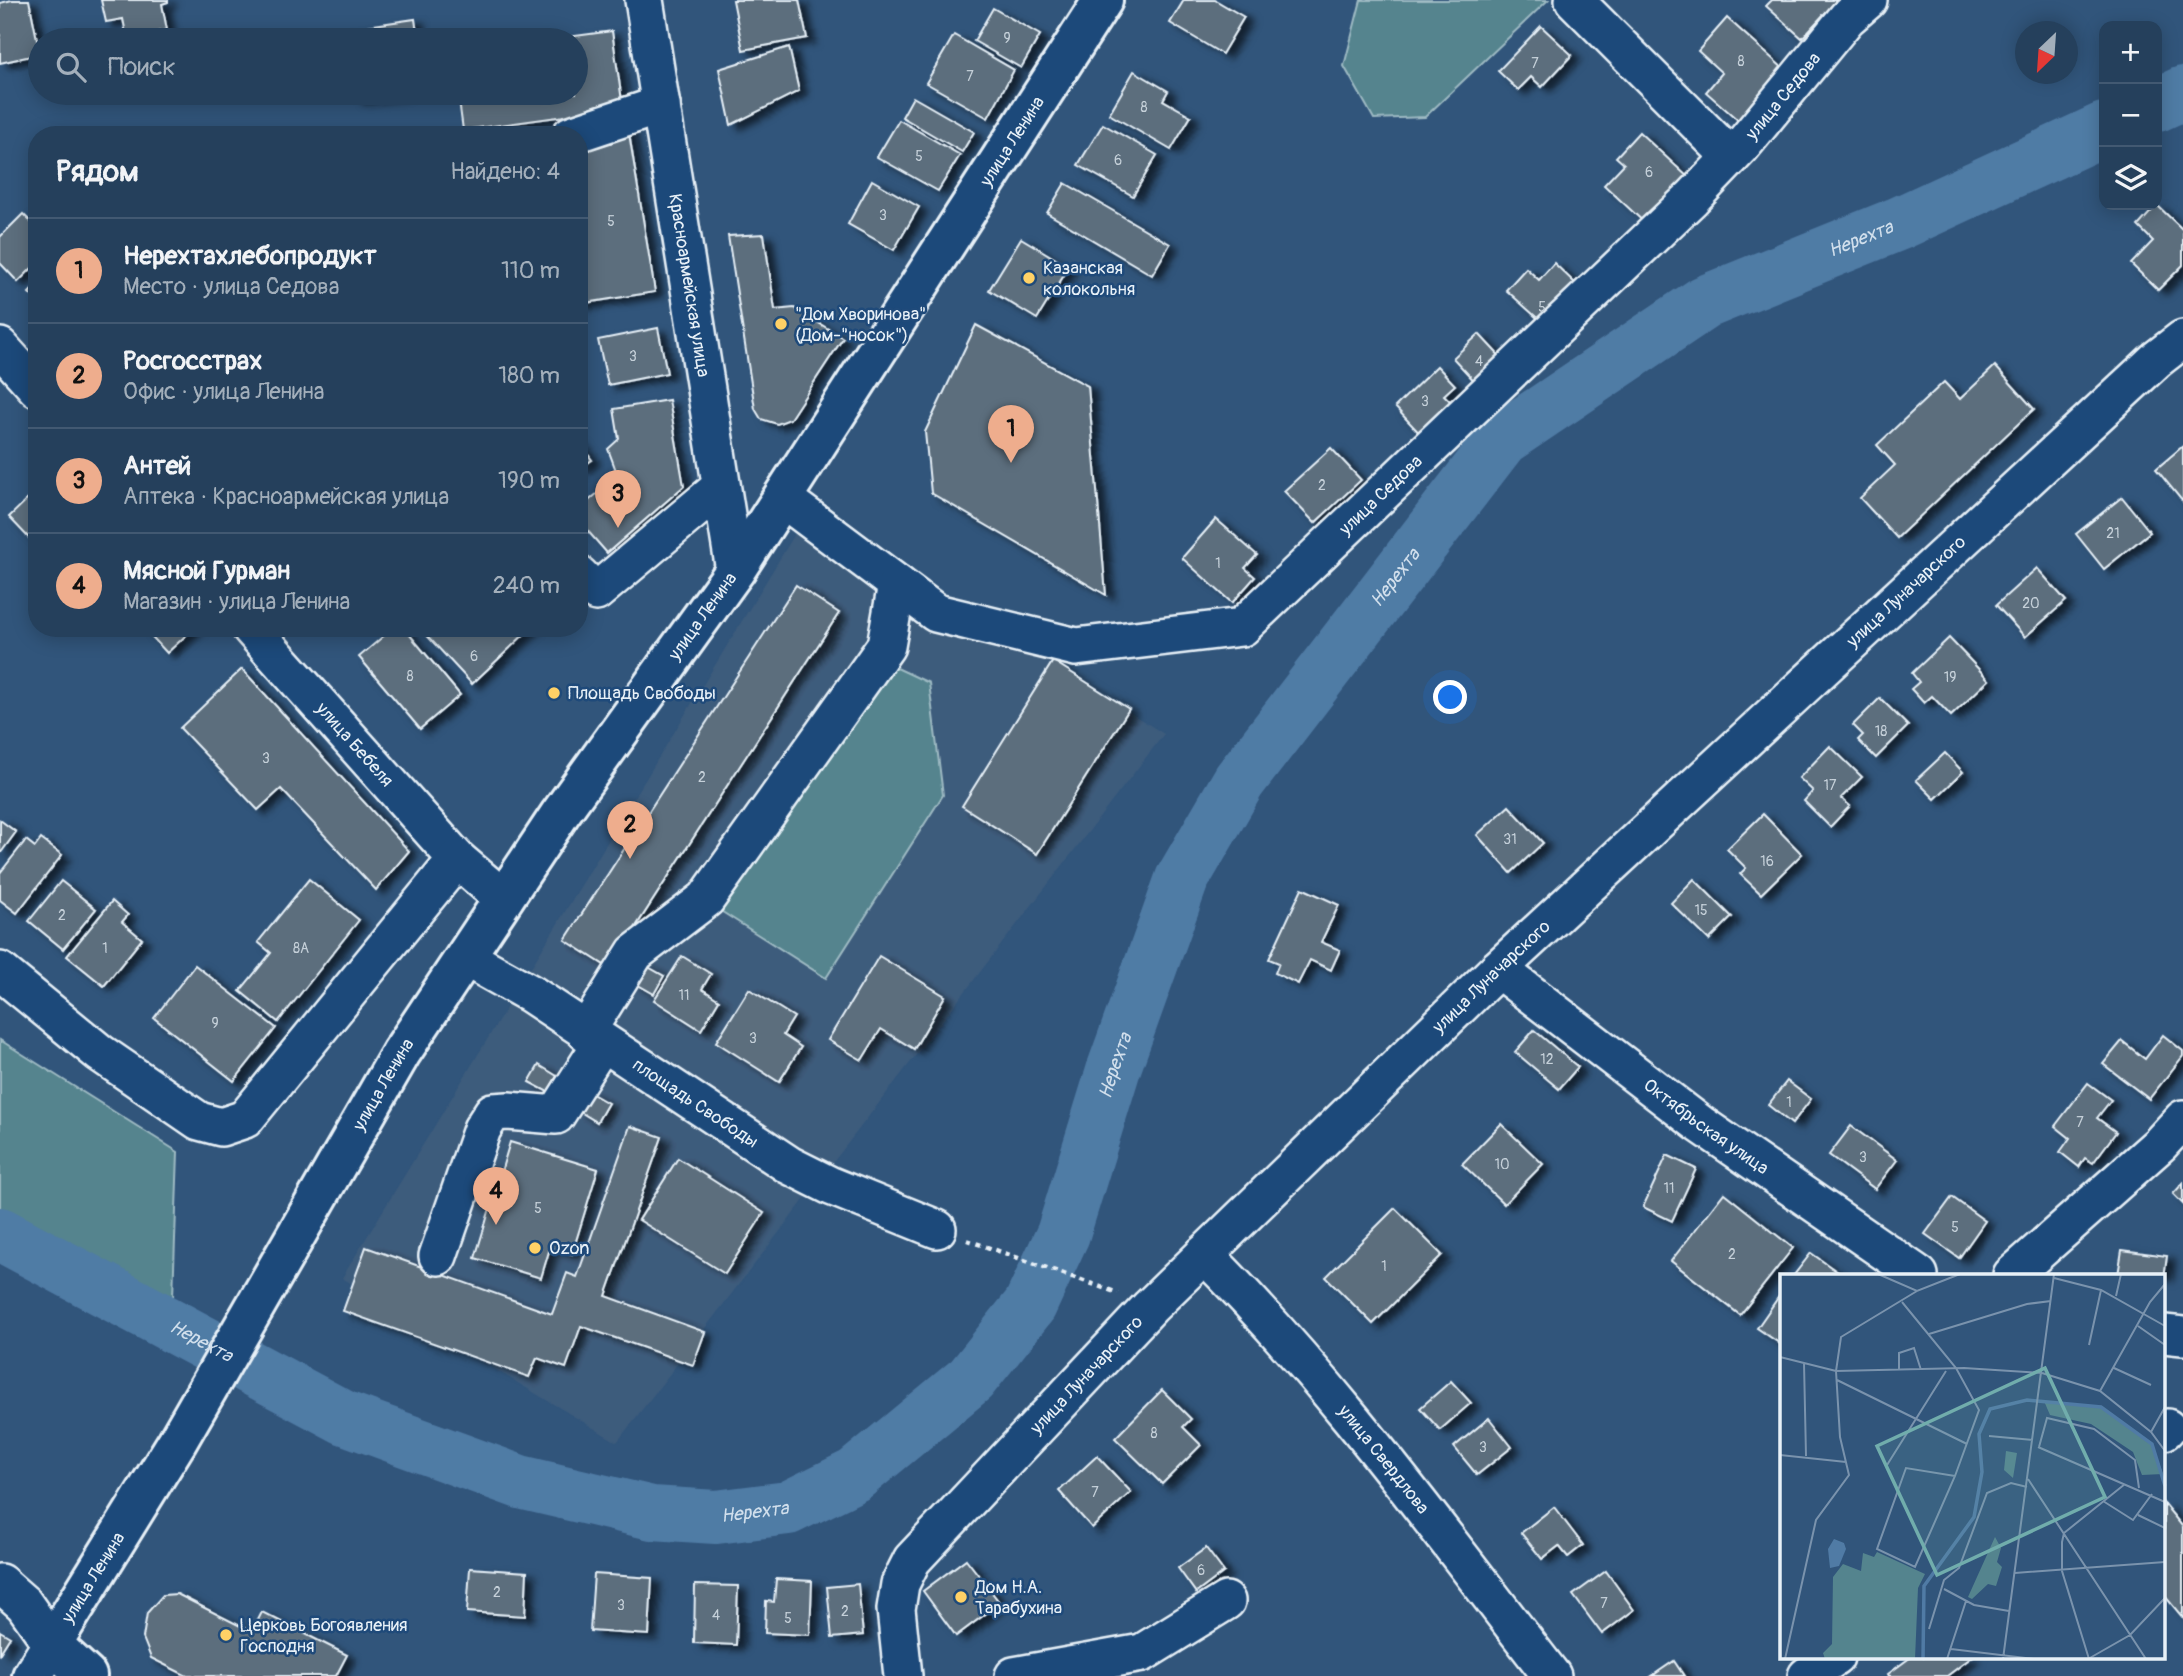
<!DOCTYPE html>
<html lang="ru">
<meta charset="utf-8">
<style>
:root{--surface:#25405c;--page:#314b65;--text:#f1f3f6;--muted:#a3afbb;--line:#425972;--accent:#eead8d}
body{margin:0;font-family:Pangolin,sans-serif;background:var(--page);color:var(--text)}
.controls{position:absolute;right:21px;top:21px;display:grid;overflow:hidden;border-radius:14px;box-shadow:0 4px 18px #0003}
.controls button{width:63px;height:63px;display:grid;place-items:center;padding:0;border:0;border-bottom:2px solid var(--line);background:var(--surface);color:var(--text);font:35px sans-serif}
.compass{position:absolute;left:2015px;top:21px;width:63px;height:63px;border-radius:50%;background:var(--surface);box-shadow:0 4px 18px #0003;rotate:205deg}
.you{position:absolute;left:1451px;top:698px;width:24px;height:24px;margin:-18px;border:5px solid #fff;border-radius:50%;background:#1a73e8;box-shadow:0 0 0 10px #1a73e833}
.badge{display:grid;place-items:center;width:46px;height:46px;border-radius:50%;background:var(--accent);color:#111;font-size:23px;font-weight:700}
.pin{position:absolute;translate:-50% -58px;filter:drop-shadow(0 2px 4px #0008)}
.pin::after{content:'';position:absolute;top:37px;width:24px;height:21px;background:inherit;clip-path:polygon(0 0,100% 0,50% 100%)}
.list{margin:0;padding:0;list-style:none}
h2{display:flex;justify-content:space-between;align-items:center;height:91px;margin:0;padding:0 28px;font-size:30px}
h2 small{font-size:23px;font-weight:400;color:var(--muted)}
.list li{display:grid;grid-template-columns:46px 1fr auto;gap:21px;align-items:center;box-sizing:border-box;height:105px;padding:0 28px;border-top:2px solid var(--line)}
.list b{display:block;font-size:26px;white-space:nowrap}
.list p{margin:0;font-size:23px;white-space:nowrap;color:var(--muted)}
.list em{font-size:23px;font-style:normal;color:var(--muted)}
.icon{flex:none;width:38px;height:38px;fill:none;stroke:currentColor;stroke-width:2;stroke-linecap:round;stroke-linejoin:round}
.map{position:relative;flex:none;width:2183px;height:1676px;overflow:hidden}
.search{position:absolute;background:var(--surface);box-shadow:0 4px 18px #0003;left:28px;top:28px;width:560px;height:77px;display:flex;align-items:center;gap:18px;box-sizing:border-box;padding:0 24px;border-radius:38px;color:var(--muted);font-size:26px}
.panel{position:absolute;background:var(--surface);box-shadow:0 4px 18px #0003;left:28px;top:126px;width:560px;height:511px;border-radius:28px}
.map>svg:first-child{display:block}
.built{fill:#3e5c7c}
.green{fill:#54848e;stroke:#9ebac3;stroke-width:2}
.lines{fill:none;stroke-linecap:round;stroke-linejoin:round}
.river{stroke:#507ba5;stroke-width:54}
.building{fill:#5b6e7d;stroke:#e8f1f8;stroke-width:2;filter:url(#shadow)}
.minor-casing{stroke:#e8f1f8;stroke-width:42}
.major-casing{stroke:#e8f1f8;stroke-width:44}
.path{stroke:#e8f1f8;stroke-width:4.5;stroke-dasharray:5 5;stroke-linecap:butt}
.minor{stroke:#1f4a7a;stroke-width:37}
.major{stroke:#1f4a7a;stroke-width:38}
.poi-dot{fill:#ffd166;stroke:#1f4a7a;stroke-width:2.5}
.labels{text-anchor:middle;dominant-baseline:central;stroke-width:5;stroke-linejoin:round;paint-order:stroke}
.number-label{font-size:14px;fill:#c5d0d9}
.street-label{font-size:18px;fill:#e8f1f8;stroke:#1f4a7a}
.poi-label{font-size:18px;fill:#e8f1f8;stroke:#1f4a7a;text-anchor:start}
.water-label{font-size:19px;font-style:italic;fill:#d1dfec;stroke:#1f4a7a}
.inset-river{fill:none;stroke:#507ba5;stroke-width:3.5}
.inset-road{fill:none;stroke:#7a93ad;stroke-width:2}
.view{fill:#71adac;fill-opacity:0.15;stroke:#71adac;stroke-width:3.5}
.inset-edge{fill:none;stroke:#e8f1f8;stroke-width:3.5}
</style>
<div class="map">
<svg width="2183" height="1676" viewBox="0 0 2183 1676">
<defs>
<filter id="shadow"><feDropShadow dx="8" dy="4.5" stdDeviation="3.5" flood-color="#0009"/></filter>
</defs>
<rect width="100%" height="100%" fill="#31557b"/>
<filter id="ink" filterUnits="userSpaceOnUse"><feTurbulence type="fractalNoise" baseFrequency=".0143" numOctaves="2"/><feDisplacementMap in="SourceGraphic" scale="14" xChannelSelector="R" yChannelSelector="G"/><feConvolveMatrix kernelMatrix="1 2 1 2 8 2 1 2 1" color-interpolation-filters="sRGB"/></filter>
<g filter="url(#ink)">
<polygon class="built" points="809,511 1164,734 617,1442 342,1278"/>
<g class="green">
<polygon points="1361,0 1548,0 1425,117 1374,119 1344,66"/>
<polygon points="884,662 929,683 943,795 826,978 716,908"/>
<polygon points="0,1040 178,1152 172,1326 0,1234"/>
</g>
<g class="lines">
<g class="river">
<polyline points="2157,105 2183,93"/>
<path id="s1" d="M0 1234 345 1418 520 1482 652 1513 716 1517 788 1508 855 1475 971 1379 1030 1305 1063 1234 1114 1068 1182 879 1239 781 1502 439 1705 302 1900 223 2104 129"/>
</g>
</g>
<g class="building">
<polygon points="12,0 29,0 40,54 0,63 0,3"/>
<polygon points="101,0 168,0 168,2 162,4 167,30 127,38 123,19 106,22"/>
<polygon points="733,0 799,0 807,38 743,50"/>
<polygon points="1184,0 1215,0 1244,17 1222,54 1170,23"/>
<polygon points="1772,0 1837,0 1802,38 1766,6"/>
<polygon points="993,8 1040,35 1021,68 974,41"/>
<polygon points="1727,18 1785,70 1739,121 1706,92 1722,73 1698,51"/>
<polygon points="415,19 418,40 348,40 346,29"/>
<polygon points="1541,26 1572,55 1542,87 1531,77 1518,90 1498,71"/>
<polygon points="612,31 623,108 463,130 458,93 576,93 576,40 545,40"/>
<polygon points="954,35 1014,70 988,118 926,83"/>
<polygon points="789,47 799,91 731,125 719,69"/>
<polygon points="1134,71 1168,91 1163,100 1191,116 1171,150 1109,114"/>
<polygon points="355,93 401,93 356,99"/>
<polygon points="913,97 974,132 962,152 902,117"/>
<polygon points="899,120 960,155 938,191 877,157"/>
<polygon points="627,121 655,292 579,304 579,150"/>
<polygon points="1103,124 1157,155 1133,196 1078,165"/>
<polygon points="1639,132 1690,179 1647,225 1604,185 1624,164 1616,157"/>
<polygon points="872,180 919,207 894,250 848,224"/>
<polygon points="1065,183 1170,244 1152,275 1047,213"/>
<polygon points="2157,205 2183,230 2183,265 2158,290 2131,264 2153,241 2138,226"/>
<polygon points="23,214 31,222 37,216 37,263 18,282 0,263 0,237"/>
<polygon points="764,234 775,310 794,308 843,338 790,419 777,424 761,419 755,409 728,236"/>
<polygon points="1021,238 1069,267 1037,319 989,290"/>
<polygon points="1554,263 1578,286 1544,324 1506,290 1526,268 1539,280"/>
<polygon points="37,285 37,301 29,293"/>
<polygon points="976,325 1088,386 1106,595 931,493 925,432"/>
<polygon points="658,328 667,373 608,385 598,340"/>
<polygon points="1479,334 1506,363 1480,387 1453,358"/>
<polygon points="1437,366 1455,385 1444,395 1456,407 1424,438 1395,407"/>
<polygon points="1995,366 2034,409 1897,538 1860,498 1895,465 1877,445 1944,382 1960,399"/>
<polygon points="669,400 684,486 607,553 579,521 579,509 618,476 608,449 619,439 614,409"/>
<polygon points="579,442 592,460 579,469"/>
<polygon points="2183,446 2183,502 2156,469"/>
<polygon points="1331,448 1361,480 1315,523 1284,491"/>
<polygon points="37,490 37,531 29,538 9,517"/>
<polygon points="2122,497 2150,532 2104,569 2076,534"/>
<polygon points="1216,519 1257,555 1245,568 1255,577 1232,603 1182,558"/>
<polygon points="2037,568 2066,601 2025,637 1996,605"/>
<polygon points="796,585 839,613 609,968 565,940"/>
<polygon points="144,628 194,628 167,653"/>
<polygon points="393,628 404,628 460,695 420,729 359,657"/>
<polygon points="420,628 531,628 472,684"/>
<polygon points="1949,638 1989,680 1951,716 1932,696 1924,703 1911,689 1919,682 1912,673"/>
<polygon points="1053,661 1129,709 1037,854 962,806"/>
<polygon points="242,669 409,851 376,890 281,789 258,810 180,728"/>
<polygon points="1880,698 1908,726 1876,758 1858,740 1863,735 1853,725"/>
<polygon points="1830,746 1862,777 1841,798 1850,806 1830,827 1804,801 1813,791 1799,778"/>
<polygon points="1945,753 1963,772 1935,799 1916,780"/>
<polygon points="1509,806 1543,843 1511,873 1477,835"/>
<polygon points="1763,814 1802,854 1761,894 1740,874 1746,868 1727,849"/>
<polygon points="0,820 16,832 0,854"/>
<polygon points="41,839 62,855 17,913 0,900 0,873 26,840 35,847"/>
<polygon points="309,879 359,920 278,1022 240,991 271,953 258,942"/>
<polygon points="1694,879 1732,917 1709,940 1671,903"/>
<polygon points="61,881 96,909 63,949 29,921"/>
<polygon points="1302,888 1339,905 1321,942 1340,950 1331,970 1310,960 1298,984 1275,973 1279,963 1269,959"/>
<polygon points="112,901 128,915 122,922 142,939 104,986 67,956"/>
<polygon points="682,956 711,974 702,989 719,1000 701,1030 654,1000"/>
<polygon points="879,956 945,996 914,1049 881,1029 862,1060 828,1040"/>
<polygon points="643,964 664,976 654,994 633,982"/>
<polygon points="195,965 276,1028 234,1081 154,1018"/>
<polygon points="749,989 794,1017 783,1035 801,1047 779,1082 716,1042"/>
<polygon points="1534,1030 1578,1067 1559,1089 1515,1052"/>
<polygon points="2163,1035 2183,1051 2183,1056 2149,1099 2103,1064 2122,1041 2145,1059"/>
<polygon points="539,1065 557,1076 548,1092 529,1082"/>
<polygon points="1787,1081 1811,1099 1792,1124 1768,1105"/>
<polygon points="2088,1083 2111,1100 2097,1118 2116,1132 2093,1163 2085,1158 2079,1167 2060,1152 2070,1138 2055,1126"/>
<polygon points="587,1091 608,1103 597,1122 577,1110"/>
<polygon points="1501,1124 1543,1164 1504,1204 1462,1164"/>
<polygon points="630,1126 662,1137 606,1296 705,1332 693,1365 581,1326 566,1368 537,1358 529,1377 343,1311 366,1247 552,1314 567,1273 577,1277"/>
<polygon points="1851,1126 1897,1160 1875,1189 1829,1155"/>
<polygon points="510,1142 598,1169 572,1254 550,1248 541,1278 475,1258"/>
<polygon points="1667,1155 1696,1169 1672,1221 1643,1207"/>
<polygon points="678,1158 764,1213 725,1274 639,1220"/>
<polygon points="2183,1183 2183,1204 2173,1194"/>
<polygon points="1724,1193 1793,1248 1740,1315 1671,1261"/>
<polygon points="1952,1197 1985,1221 1959,1258 1925,1234"/>
<polygon points="1395,1208 1442,1255 1373,1324 1326,1277"/>
<polygon points="2122,1250 2167,1256 2164,1278 2164,1275 2118,1275"/>
<polygon points="1811,1253 1842,1275 1794,1275"/>
<polygon points="1782,1292 1782,1345 1757,1328"/>
<polygon points="1451,1381 1471,1403 1440,1430 1420,1408"/>
<polygon points="1162,1390 1191,1419 1183,1427 1201,1445 1162,1484 1115,1438"/>
<polygon points="1489,1418 1512,1447 1477,1475 1454,1447"/>
<polygon points="1097,1456 1131,1492 1092,1528 1059,1491"/>
<polygon points="2164,1504 2183,1527 2183,1618 2164,1595"/>
<polygon points="1554,1507 1583,1545 1568,1557 1559,1546 1542,1559 1521,1533"/>
<polygon points="1206,1548 1224,1572 1196,1593 1178,1568"/>
<polygon points="966,1559 1000,1603 956,1636 923,1591"/>
<polygon points="470,1568 527,1572 525,1616 467,1612"/>
<polygon points="1606,1571 1634,1610 1602,1634 1573,1595"/>
<polygon points="594,1574 652,1578 649,1635 590,1631"/>
<polygon points="776,1579 812,1581 810,1635 765,1633 766,1601 774,1602"/>
<polygon points="858,1584 863,1635 832,1638 827,1587"/>
<polygon points="695,1585 738,1586 736,1645 694,1643"/>
<polygon points="177,1594 252,1632 262,1612 347,1655 336,1676 187,1676 151,1658 143,1638 147,1613 163,1595"/>
<polygon points="0,1631 10,1637 0,1653"/>
<polygon points="1911,1657 1972,1657 1947,1676 1889,1676 1888,1674"/>
<polygon points="1674,1661 1684,1676 1652,1676"/>
</g>
<g class="lines">
<defs>
<g id="minor">
<path id="s2" d="M644 0 735 571"/>
<polyline points="1574,0 1731,157"/>
<polyline points="571,135 661,105"/>
<polyline points="0,347 37,388"/>
<path id="s3" d="M782 498 936 613 1076 647 1242 627 1692 198 1741 147 1847 18 1868 0"/>
<polyline points="579,575 596,592 721,487"/>
<path id="s4" d="M251 628 457 859 504 899"/>
<path id="s5" d="M465 957 531 994 789 1165 831 1186 937 1229"/>
<path id="s6" d="M1498 969 1700 1124 1919 1275"/>
<polyline points="0,971 100,1053 199,1121 221,1127 245,1119 457,859"/>
<polyline points="586,1032 635,953 706,899 886,646 897,584"/>
<path id="s7" d="M1204 1254C1333 1383 1440 1532 1552 1676"/>
<polyline points="438,1256 482,1129 493,1112 508,1111 556,1115 602,1043"/>
<polyline points="2012,1275 2160,1144 2183,1119"/>
<polyline points="2164,1334 2183,1336"/>
<polyline points="2164,1431 2167,1428"/>
<polyline points="0,1583 24,1604 52,1644"/>
<path id="s8" d="M903 1676 896 1609 900 1584 912 1560 1150 1307 1498 969 2157 359 2183 339"/>
<polyline points="1014,1676 1142,1653 1226,1601"/>
<polyline points="1807,1676 1835,1657"/>
</g>
<g id="major">
<polyline points="52,1644 87,1676"/>
<path id="s9" d="M32 1676 177 1442 401 1053 560 814 735 571 1103 0"/>
</g>
</defs>
<use href="#minor" class="minor-casing"/>
<use href="#major" class="major-casing"/>
<polyline class="path" points="967,1240 1118,1293"/>
<use href="#minor" class="minor"/>
<use href="#major" class="major"/>
</g>
</g>
<g class="poi-dot">
<circle cx="1029" cy="278" r="7"/>
<circle cx="781" cy="324" r="7"/>
<circle cx="554" cy="693" r="7"/>
<circle cx="535" cy="1248" r="7"/>
<circle cx="961" cy="1597" r="7"/>
<circle cx="226" cy="1635" r="7"/>
</g>
<g class="labels">
<g class="number-label">
<text x="1007" y="38">9</text>
<text x="1741" y="61">8</text>
<text x="1535" y="63">7</text>
<text x="970" y="76">7</text>
<text x="1144" y="107">8</text>
<text x="919" y="156">5</text>
<text x="1118" y="160">6</text>
<text x="1649" y="172">6</text>
<text x="883" y="215">3</text>
<text x="611" y="221">5</text>
<text x="1542" y="307">5</text>
<text x="633" y="356">3</text>
<text x="1479" y="361">4</text>
<text x="1425" y="401">3</text>
<text x="1322" y="485">2</text>
<text x="2113" y="533">21</text>
<text x="1218" y="563">1</text>
<text x="2031" y="603">20</text>
<text x="474" y="656">6</text>
<text x="410" y="676">8</text>
<text x="1950" y="677">19</text>
<text x="1881" y="731">18</text>
<text x="266" y="758">3</text>
<text x="702" y="777">2</text>
<text x="1830" y="785">17</text>
<text x="1510" y="839">31</text>
<text x="1767" y="861">16</text>
<text x="1701" y="910">15</text>
<text x="62" y="915">2</text>
<text x="105" y="948">1</text>
<text x="301" y="948">8А</text>
<text x="684" y="995">11</text>
<text x="215" y="1023">9</text>
<text x="753" y="1038">3</text>
<text x="1547" y="1059">12</text>
<text x="1789" y="1102">1</text>
<text x="2080" y="1122">7</text>
<text x="1863" y="1157">3</text>
<text x="1502" y="1164">10</text>
<text x="1669" y="1188">11</text>
<text x="538" y="1208">5</text>
<text x="1955" y="1227">5</text>
<text x="1732" y="1254">2</text>
<text x="1384" y="1266">1</text>
<text x="1154" y="1433">8</text>
<text x="1483" y="1447">3</text>
<text x="1095" y="1492">7</text>
<text x="1201" y="1570">6</text>
<text x="497" y="1592">2</text>
<text x="1604" y="1603">7</text>
<text x="621" y="1605">3</text>
<text x="845" y="1611">2</text>
<text x="716" y="1615">4</text>
<text x="788" y="1618">5</text>
</g>
<g class="street-label">
<text stroke="none"><textPath href="#s3" startOffset="1262">улица Седова</textPath></text>
<text stroke="none"><textPath href="#s9" startOffset="1822">улица Ленина</textPath></text>
<text stroke="none"><textPath href="#s2" startOffset="289">Красноармейская улица</textPath></text>
<text stroke="none"><textPath href="#s3" startOffset="695">улица Седова</textPath></text>
<text stroke="none"><textPath href="#s8" startOffset="1508">улица Луначарского</textPath></text>
<text stroke="none"><textPath href="#s9" startOffset="1255">улица Ленина</textPath></text>
<text stroke="none"><textPath href="#s4" startOffset="156">улица Бебеля</textPath></text>
<text stroke="none"><textPath href="#s8" startOffset="942">улица Луначарского</textPath></text>
<text stroke="none"><textPath href="#s9" startOffset="688">улица Ленина</textPath></text>
<text stroke="none"><textPath href="#s5" startOffset="273">площадь Свободы</textPath></text>
<text stroke="none"><textPath href="#s6" startOffset="261">Октябрьская улица</textPath></text>
<text stroke="none"><textPath href="#s8" startOffset="374">улица Луначарского</textPath></text>
<text stroke="none"><textPath href="#s7" startOffset="273">улица Свердлова</textPath></text>
<text stroke="none"><textPath href="#s9" startOffset="116">улица Ленина</textPath></text>
</g>
<g class="poi-label">
<text x="1043" y="268">Казанская<tspan x="1043" dy="21">колокольня</tspan></text>
<text x="795" y="314">"Дом Хворинова"<tspan x="795" dy="21">(Дом-"носок")</tspan></text>
<text x="568" y="693">Площадь Свободы</text>
<text x="549" y="1248">Ozon</text>
<text x="975" y="1587">Дом Н.А.<tspan x="975" dy="21">Тарабухина</tspan></text>
<text x="240" y="1625">Церковь Богоявления<tspan x="240" dy="21">Господня</tspan></text>
</g>
<g class="water-label">
<text stroke="none"><textPath href="#s1" startOffset="2580">Нерехта</textPath></text>
<text stroke="none"><textPath href="#s1" startOffset="1992">Нерехта</textPath></text>
<text stroke="none"><textPath href="#s1" startOffset="1424">Нерехта</textPath></text>
<text stroke="none"><textPath href="#s1" startOffset="228">Нерехта</textPath></text>
<text stroke="none"><textPath href="#s1" startOffset="816">Нерехта</textPath></text>
</g>
</g>
<g transform="translate(1780 1274)">
<rect width="385" height="385" fill="#31557b"/>
<path d="M264 127 321 133 372 170 383 200 362 201 353 178 311 150 270 141ZM226 177 237 179 233 204 224 196ZM215 263 221 274 217 288 222 293 216 312 208 310 192 325 188 323ZM97 278 145 300 138 314 135 385H45L43 379 52 370 53 303 63 290 81 297 83 279 94 283Z" fill="#54848e"/>
<path d="M54 265 64 269 66 275 59 292 50 294 48 275Z" fill="#507ba5"/>
<path class="inset-river" d="M143 385 144 312 194 243 202 198 199 160 210 135 247 126 321 133 372 170 385 212"/>
<path class="inset-road" d="M98 0 137 17 180 0M274 4 321 16 385 52M336 22 341 0M122 28 176 94 199 136 175 202 135 293 97 275 126 194 175 202M358 52 385 71M149 60 247 30 271 27M309 71 321 16M0 83 56 97 184 94 262 99M24 89 26 182M334 94 371 111M119 96V79L134 74 141 96M262 99 320 117 371 158 385 177M57 106 187 170M320 117 370 28 385 10M371 158 385 133M209 162 253 166M258 173 385 228M259 173 267 144 314 155 355 186 359 214M0 181 66 188M107 191 166 97M248 205 366 385M323 227 353 246 372 220M358 241 385 254M235 299 385 288M164 315 194 331 229 337M149 355 164 306 179 294 207 219 231 209 247 213M171 375 254 385M5 385 36 246 69 201 60 163 56 97 61 63 137 17M167 385 186 327M223 385 274 0M308 385 350 361 385 324M309 385 282 297V268L284 259 345 210"/>
<path class="view" d="M265 94 325 223 157 301 97 172Z"/>
<rect width="385" height="385" class="inset-edge"/>
</g>
</svg>
<div class="controls">
<button>+</button>
<button>−</button>
<button><svg class="icon" aria-label="layers" viewBox="0 0 24 24"><path d="M12 4l9 5-9 5-9-5zM3 14l9 5 9-5"/></svg></button>
</div>
<svg class="compass" viewBox="-18 -18 36 36"><path d="M0-13l5 13h-10z" fill="#e53935"/><path d="M0 13l5-13h-10z" fill="#a3afbb"/></svg>
<div class="you"></div>
<div class="pin badge" style="left:1011px;top:463px">1</div>
<div class="pin badge" style="left:630px;top:859px">2</div>
<div class="pin badge" style="left:618px;top:528px">3</div>
<div class="pin badge" style="left:496px;top:1225px">4</div>
<div class="search"><svg class="icon" aria-label="search" viewBox="0 0 24 24"><circle cx="10" cy="10" r="6"/><path d="M15 15l6 6"/></svg>Поиск</div>
<section class="panel">
<h2>Рядом<small>Найдено: 4</small></h2>
<ul class="list">
<li><span class="badge">1</span><div><b>Нерехтахлебопродукт</b><p>Место · улица Седова</p></div><em>110 m</em></li>
<li><span class="badge">2</span><div><b>Росгосстрах</b><p>Офис · улица Ленина</p></div><em>180 m</em></li>
<li><span class="badge">3</span><div><b>Антей</b><p>Аптека · Красноармейская улица</p></div><em>190 m</em></li>
<li><span class="badge">4</span><div><b>Мясной Гурман</b><p>Магазин · улица Ленина</p></div><em>240 m</em></li>
</ul>
</section>
</div>
